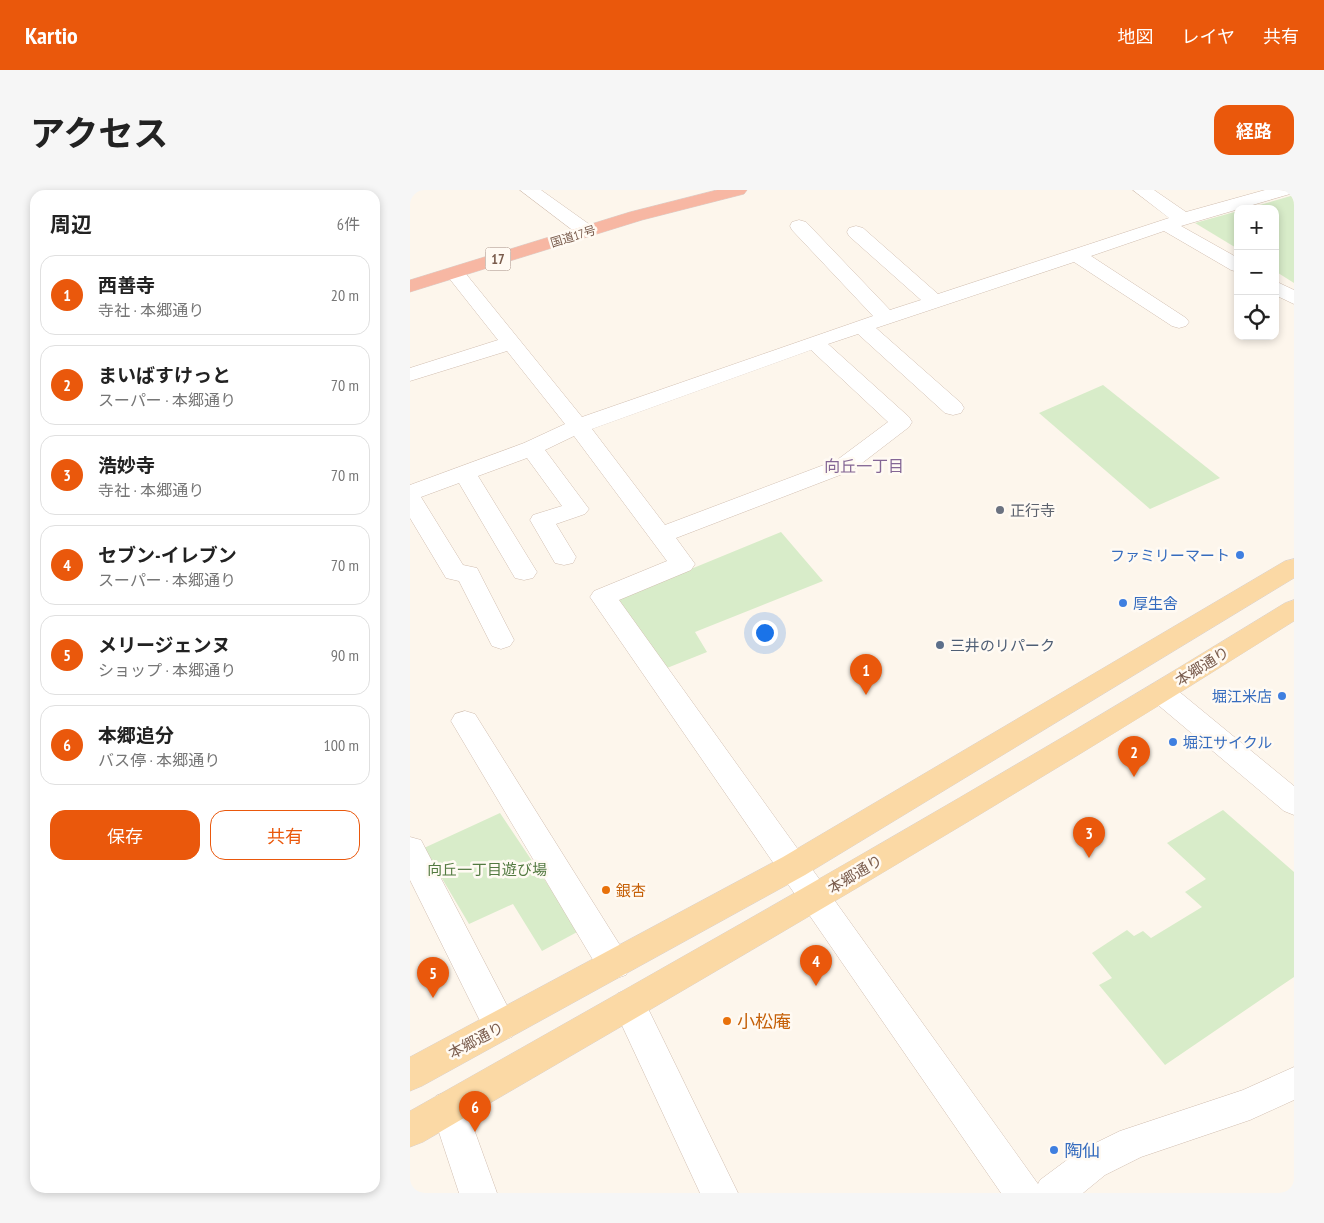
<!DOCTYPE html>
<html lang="ja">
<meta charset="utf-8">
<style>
:root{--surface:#fff;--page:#f6f6f6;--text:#222;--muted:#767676;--line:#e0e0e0;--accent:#ea580c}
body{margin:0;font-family:"PT Sans Narrow","Noto Sans JP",sans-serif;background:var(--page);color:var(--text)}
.controls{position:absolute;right:15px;top:15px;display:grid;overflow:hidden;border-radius:10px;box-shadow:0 2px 8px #0003}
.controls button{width:45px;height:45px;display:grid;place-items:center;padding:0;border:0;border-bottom:1px solid var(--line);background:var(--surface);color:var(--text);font:25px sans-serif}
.you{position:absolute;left:354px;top:442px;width:18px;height:18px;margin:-12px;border:4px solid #fff;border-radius:50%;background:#1a73e8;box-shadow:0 0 0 8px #1a73e833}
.badge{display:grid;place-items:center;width:32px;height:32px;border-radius:50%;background:var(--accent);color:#fff;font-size:16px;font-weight:700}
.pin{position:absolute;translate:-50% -41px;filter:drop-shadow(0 1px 2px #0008)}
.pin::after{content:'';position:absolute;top:26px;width:18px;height:15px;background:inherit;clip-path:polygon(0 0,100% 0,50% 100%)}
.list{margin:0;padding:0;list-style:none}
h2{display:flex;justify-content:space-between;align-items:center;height:65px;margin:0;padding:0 20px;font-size:21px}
h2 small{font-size:16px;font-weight:400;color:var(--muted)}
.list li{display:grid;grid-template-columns:32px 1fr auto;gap:15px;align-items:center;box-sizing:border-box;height:80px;margin:0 10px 10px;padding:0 10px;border:1px solid var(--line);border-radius:15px}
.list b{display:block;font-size:19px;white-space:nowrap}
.list p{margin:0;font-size:16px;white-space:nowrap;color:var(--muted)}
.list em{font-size:16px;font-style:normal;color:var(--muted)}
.actions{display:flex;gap:10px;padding:15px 20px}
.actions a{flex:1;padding:11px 0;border:1px solid var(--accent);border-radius:15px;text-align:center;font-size:18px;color:var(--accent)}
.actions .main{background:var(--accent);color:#fff}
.icon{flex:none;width:28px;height:28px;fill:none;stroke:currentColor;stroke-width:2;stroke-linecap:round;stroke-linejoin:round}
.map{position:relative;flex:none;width:884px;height:1003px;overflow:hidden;border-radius:15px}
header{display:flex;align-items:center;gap:30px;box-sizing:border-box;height:70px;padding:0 25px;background:var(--accent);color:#fff}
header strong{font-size:24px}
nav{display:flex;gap:28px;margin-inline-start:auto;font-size:18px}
.intro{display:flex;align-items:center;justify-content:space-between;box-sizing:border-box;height:120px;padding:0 30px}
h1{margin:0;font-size:35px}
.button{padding:12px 22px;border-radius:15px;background:var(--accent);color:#fff;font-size:18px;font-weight:700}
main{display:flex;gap:30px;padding:0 30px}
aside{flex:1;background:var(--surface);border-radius:15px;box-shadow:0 2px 8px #0003}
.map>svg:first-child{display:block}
.green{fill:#d8ecc9}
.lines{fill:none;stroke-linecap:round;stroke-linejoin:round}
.minor-casing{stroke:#d1beb0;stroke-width:1}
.major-casing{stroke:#dad1cd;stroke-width:1}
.highway-casing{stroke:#dad1cd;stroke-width:1}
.minor{fill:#fff;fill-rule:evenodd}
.major{fill:#fbd9a5;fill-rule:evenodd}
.highway{fill:#f7b7a3;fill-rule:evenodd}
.worship-dot{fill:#6b7280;stroke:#fffaf3;stroke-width:2}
.shop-dot{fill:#3f7fe0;stroke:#fffaf3;stroke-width:2}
.service-dot{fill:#5c6f8a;stroke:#fffaf3;stroke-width:2}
.food-dot{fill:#e8710a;stroke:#fffaf3;stroke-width:2}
.labels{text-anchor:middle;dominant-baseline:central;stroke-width:5;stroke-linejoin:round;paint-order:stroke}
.far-street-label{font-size:12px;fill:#7a5c4d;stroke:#fffaf3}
.shield{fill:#fffaf3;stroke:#a28b7f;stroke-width:1}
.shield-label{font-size:14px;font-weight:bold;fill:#7a5c4d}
.worship-label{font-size:15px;fill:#5b616d;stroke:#fffaf3;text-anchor:start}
.shop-label{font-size:15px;fill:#366cbe;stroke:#fffaf3;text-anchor:end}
.service-label{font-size:15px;fill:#4e5e75;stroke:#fffaf3;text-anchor:start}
.street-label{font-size:15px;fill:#7a5c4d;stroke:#fffaf3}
.park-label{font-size:15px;fill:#537a41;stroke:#fffaf3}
.food-label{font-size:15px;fill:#c56008;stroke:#fffaf3;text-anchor:start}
.neighbourhood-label{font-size:16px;fill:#846695;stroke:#fffaf3}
.near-food-label{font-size:18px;fill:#c56008;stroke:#fffaf3;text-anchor:start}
.near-shop-label{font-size:18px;fill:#366cbe;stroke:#fffaf3;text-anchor:start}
</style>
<header>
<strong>Kartio</strong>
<nav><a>地図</a><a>レイヤ</a><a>共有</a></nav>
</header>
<div class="intro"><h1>アクセス</h1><a class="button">経路</a></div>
<main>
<aside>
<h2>周辺<small>6件</small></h2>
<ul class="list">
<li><span class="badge">1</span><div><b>西善寺</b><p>寺社 · 本郷通り</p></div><em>20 m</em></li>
<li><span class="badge">2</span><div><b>まいばすけっと</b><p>スーパー · 本郷通り</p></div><em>70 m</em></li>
<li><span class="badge">3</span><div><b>浩妙寺</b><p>寺社 · 本郷通り</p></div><em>70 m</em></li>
<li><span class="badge">4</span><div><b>セブン-イレブン</b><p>スーパー · 本郷通り</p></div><em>70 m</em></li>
<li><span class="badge">5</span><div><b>メリージェンヌ</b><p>ショップ · 本郷通り</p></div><em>90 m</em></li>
<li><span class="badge">6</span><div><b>本郷追分</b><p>バス停 · 本郷通り</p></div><em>100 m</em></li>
</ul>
<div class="actions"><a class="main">保存</a><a>共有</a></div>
</aside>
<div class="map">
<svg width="884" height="1003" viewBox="0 0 884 1003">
<rect width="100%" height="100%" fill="#fdf6ec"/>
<g class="green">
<polygon points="884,5 884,93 865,81 865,19 836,19"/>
<polygon points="828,21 828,59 785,33"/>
<polygon points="693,195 810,288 740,319 629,223"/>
<polygon points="371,342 413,391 285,442 297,462 252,480 203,411"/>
<polygon points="813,620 884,682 884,787 755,875 689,795 702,788 682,763 717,740 724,746 733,741 741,748 792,717 775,702 796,689 757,653"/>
<polygon points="90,623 169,741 132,761 103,714 59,734 14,658"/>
</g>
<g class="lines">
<defs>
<g id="minor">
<polygon points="110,0 131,0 183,37 185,41 183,45 176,47 169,45"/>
<path d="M723 0H744L776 22 855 0H883L880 4 771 36 828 68V82L821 80 754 41 681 66 776 128 779 132 776 136 769 138 762 136 664 72 466 138 551 213 554 218 551 223 543 225 535 223 448 144 418 154 499 227 502 232 499 237 443 280 266 348 285 374 281 380 209 410 628 994 630 990 669 961 710 941 833 900 884 877V910L840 930 731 967 695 985 673 1003H591L180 407 184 401 257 371 164 246 135 260 179 319 175 324 146 334 166 367 163 373 154 375 145 373 120 330 123 325 152 316 117 268 68 286 127 382 123 388 114 390 105 388 49 293 11 307 53 375 67 378 104 450 100 456 91 459 82 456 49 391 36 388 0 328V295L114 253 155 234 97 161 0 191V178L88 150 35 83 38 79 45 77 52 79 172 227 463 126 382 40 380 36 382 32 389 30 396 32 480 120 511 110 439 46 437 42 439 38 446 36 453 38 528 104 759 28ZM401 160 478 232 427 270 255 335 182 239Z"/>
<polygon points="865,91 884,100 884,114 865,105"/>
<polygon points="751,492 761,495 884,596 884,625 874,621 741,509 737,502 741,495"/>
<polygon points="55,521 65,524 216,765 220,775 216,785 204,789 192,785 41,531 45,524"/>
<polygon points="0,647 11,650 102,825 107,836 102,847 90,851 78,847 0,690"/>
<polygon points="219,799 231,804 328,1003 290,1003 202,814 207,804"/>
<polygon points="39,901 52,906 87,1003 49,1003 21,918 26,906"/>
</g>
<g id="major">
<polygon points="884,369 884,388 395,685 12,896 0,901 0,867 373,667 875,371"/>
<path d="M884 410V431C598 612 305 782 13 952L0 957V921C294 755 588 590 875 413Z"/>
</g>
<polygon id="highway" points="307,0 337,0 334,4 232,30 0,102 0,90 220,22"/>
</defs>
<use href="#minor" class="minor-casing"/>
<use href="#major" class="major-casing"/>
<use href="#highway" class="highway-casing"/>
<use href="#minor" class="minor"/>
<use href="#major" class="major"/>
<use href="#highway" class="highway"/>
</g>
<circle class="worship-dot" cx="590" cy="320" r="5"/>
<g class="shop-dot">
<circle cx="830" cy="365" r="5"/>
<circle cx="713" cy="413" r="5"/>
<circle cx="872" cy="506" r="5"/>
<circle cx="763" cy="552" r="5"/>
<circle cx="644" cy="960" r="5"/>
</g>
<circle class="service-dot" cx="530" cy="455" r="5"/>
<g class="food-dot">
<circle cx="196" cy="700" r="5"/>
<circle cx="317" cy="831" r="5"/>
</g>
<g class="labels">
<g class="far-street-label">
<text transform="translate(163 46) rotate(-17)">国道17号</text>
</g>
<rect class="shield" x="75.5" y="57.5" width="25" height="23" rx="4"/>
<g class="shield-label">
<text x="88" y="69">17</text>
</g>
<g class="worship-label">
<text x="600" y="320">正行寺</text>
</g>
<g class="shop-label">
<text x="820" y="365">ファミリーマート</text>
<text x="723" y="413" text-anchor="start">厚生舎</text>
<text x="862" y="506">堀江米店</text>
<text x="773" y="552" text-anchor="start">堀江サイクル</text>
</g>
<g class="service-label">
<text x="540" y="455">三井のリパーク</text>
</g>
<g class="street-label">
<text transform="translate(792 476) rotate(-32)">本郷通り</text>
<text transform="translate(445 684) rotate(-31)">本郷通り</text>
<text transform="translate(66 850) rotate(-28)">本郷通り</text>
</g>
<g class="park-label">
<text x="77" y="679">向丘一丁目遊び場</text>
</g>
<g class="food-label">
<text x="206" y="700">銀杏</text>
</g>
<g class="neighbourhood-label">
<text x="454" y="276">向丘一丁目</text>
</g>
<g class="near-food-label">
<text x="327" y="831">小松庵</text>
</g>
<g class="near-shop-label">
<text x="654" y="960">陶仙</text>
</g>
</g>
</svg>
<div class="controls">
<button>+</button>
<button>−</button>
<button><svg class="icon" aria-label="locate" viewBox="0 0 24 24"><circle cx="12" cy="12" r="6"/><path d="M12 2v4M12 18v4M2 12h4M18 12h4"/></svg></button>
</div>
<div class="you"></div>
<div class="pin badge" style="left:456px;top:505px">1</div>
<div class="pin badge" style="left:724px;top:587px">2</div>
<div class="pin badge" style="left:679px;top:668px">3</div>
<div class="pin badge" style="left:406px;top:796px">4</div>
<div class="pin badge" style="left:23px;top:808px">5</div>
<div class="pin badge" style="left:65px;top:942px">6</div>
</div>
</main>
